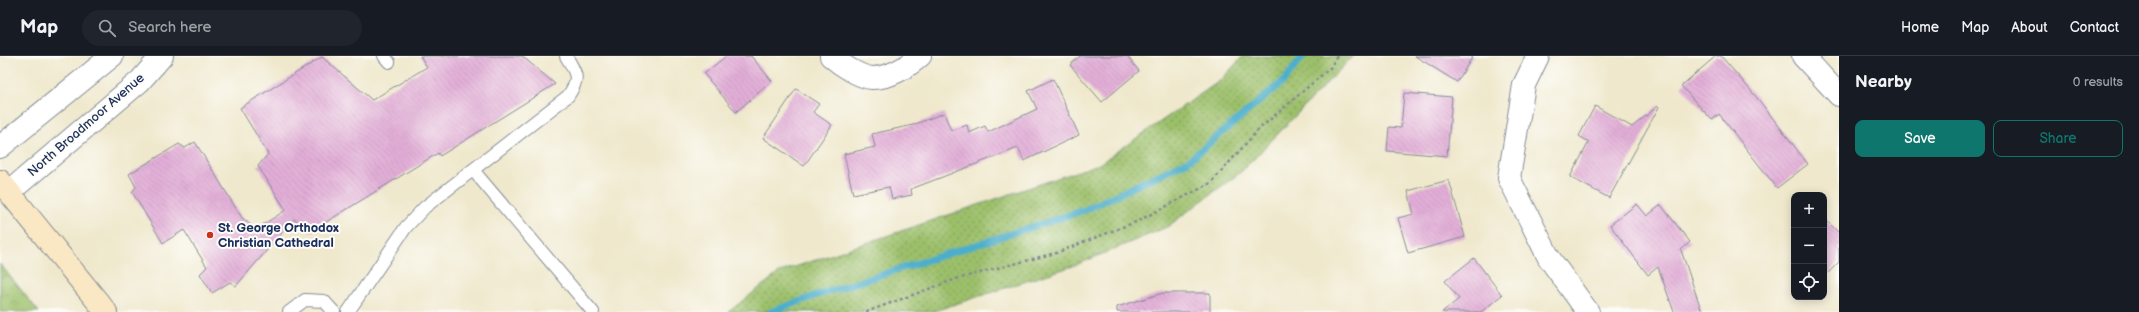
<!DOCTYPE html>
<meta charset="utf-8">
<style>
:root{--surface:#171b24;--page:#20242c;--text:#f1f3f6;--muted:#9ea1a6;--line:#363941;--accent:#0f766e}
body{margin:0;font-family:"Balsamiq Sans",sans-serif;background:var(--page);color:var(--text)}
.controls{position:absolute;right:12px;bottom:12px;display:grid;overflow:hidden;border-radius:8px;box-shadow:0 2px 10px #0003}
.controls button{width:36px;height:36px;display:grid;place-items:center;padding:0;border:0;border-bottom:1px solid var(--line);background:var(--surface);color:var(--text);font:20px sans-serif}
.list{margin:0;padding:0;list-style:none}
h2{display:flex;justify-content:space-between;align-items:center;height:52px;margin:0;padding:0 16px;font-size:17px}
h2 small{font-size:13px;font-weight:400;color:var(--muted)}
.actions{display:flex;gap:8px;padding:12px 16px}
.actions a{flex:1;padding:9px 0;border:1px solid var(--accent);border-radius:8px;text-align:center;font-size:14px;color:var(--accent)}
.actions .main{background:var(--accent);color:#fff}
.icon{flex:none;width:22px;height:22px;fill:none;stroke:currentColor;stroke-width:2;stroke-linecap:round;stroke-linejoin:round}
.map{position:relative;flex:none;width:1839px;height:256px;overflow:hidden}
header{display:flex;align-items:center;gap:24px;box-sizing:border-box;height:56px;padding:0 20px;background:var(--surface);border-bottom:1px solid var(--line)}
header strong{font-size:19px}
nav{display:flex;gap:22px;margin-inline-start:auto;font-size:14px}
.search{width:280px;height:36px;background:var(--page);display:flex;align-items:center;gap:10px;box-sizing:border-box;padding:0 14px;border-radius:22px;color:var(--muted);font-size:15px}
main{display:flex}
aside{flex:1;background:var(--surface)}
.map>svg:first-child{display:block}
.grass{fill:url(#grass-dots);stroke:#5c7864}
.park{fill:url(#park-crowns);stroke:#5c7864}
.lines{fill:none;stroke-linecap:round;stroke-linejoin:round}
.stream{stroke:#4caecb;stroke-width:7}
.building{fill:url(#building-back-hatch)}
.lane-casing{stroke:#858c95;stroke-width:14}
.street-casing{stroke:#858c95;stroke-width:24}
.secondary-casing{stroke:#858c95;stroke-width:24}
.path{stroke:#858c95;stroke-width:2.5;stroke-dasharray:3 3;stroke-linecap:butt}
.lane{stroke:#fff;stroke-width:12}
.street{stroke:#fff;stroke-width:22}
.secondary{stroke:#fae7c3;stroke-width:22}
.poi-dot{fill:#c8321e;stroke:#fdfcf7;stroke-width:1.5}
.labels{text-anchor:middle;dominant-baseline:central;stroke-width:4;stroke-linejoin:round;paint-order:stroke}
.street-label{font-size:13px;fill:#1b2f5e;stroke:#fdfcf7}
.poi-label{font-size:13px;font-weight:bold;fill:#1b2f5e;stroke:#fdfcf7;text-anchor:start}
</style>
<header>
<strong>Map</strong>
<div class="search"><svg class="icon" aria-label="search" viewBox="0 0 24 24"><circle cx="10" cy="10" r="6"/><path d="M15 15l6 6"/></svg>Search here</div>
<nav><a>Home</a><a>Map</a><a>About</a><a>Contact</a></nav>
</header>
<main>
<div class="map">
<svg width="1839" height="256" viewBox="0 0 1839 256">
<defs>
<pattern id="grass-dots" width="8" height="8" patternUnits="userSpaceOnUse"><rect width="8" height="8" fill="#9cc06b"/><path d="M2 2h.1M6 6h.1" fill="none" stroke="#7e9c5b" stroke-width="1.8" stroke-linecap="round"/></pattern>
<pattern id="park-crowns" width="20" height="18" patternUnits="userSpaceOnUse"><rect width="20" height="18" fill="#9cc06b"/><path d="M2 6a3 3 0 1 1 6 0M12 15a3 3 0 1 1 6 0" fill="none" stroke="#7e9c5b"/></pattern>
<pattern id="building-back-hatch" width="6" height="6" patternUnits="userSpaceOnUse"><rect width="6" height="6" fill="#e2aed7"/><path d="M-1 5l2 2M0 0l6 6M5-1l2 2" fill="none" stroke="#c196bb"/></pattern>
</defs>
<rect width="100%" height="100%" fill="#fdfcf7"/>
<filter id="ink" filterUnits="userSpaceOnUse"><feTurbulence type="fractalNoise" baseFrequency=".025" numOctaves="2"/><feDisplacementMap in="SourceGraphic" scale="8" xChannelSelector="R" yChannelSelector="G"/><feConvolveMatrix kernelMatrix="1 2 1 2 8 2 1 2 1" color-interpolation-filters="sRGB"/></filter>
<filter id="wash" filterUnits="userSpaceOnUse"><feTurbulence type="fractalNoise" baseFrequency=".012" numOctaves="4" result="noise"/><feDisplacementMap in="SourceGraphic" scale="16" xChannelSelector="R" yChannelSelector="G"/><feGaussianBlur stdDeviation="0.9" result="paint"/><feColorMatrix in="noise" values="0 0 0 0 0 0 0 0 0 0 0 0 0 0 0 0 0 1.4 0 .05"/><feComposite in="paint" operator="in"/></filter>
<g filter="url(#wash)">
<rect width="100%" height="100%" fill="#efe8cc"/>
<polygon class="grass" points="1243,0 1353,0 1242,115 1167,171 1076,209 931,256 728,256 780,216 1099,108 1221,24"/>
<polygon class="park" points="0,208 39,256 0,256"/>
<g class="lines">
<polyline class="stream" points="770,256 815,240 1085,154 1188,105 1284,25 1303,0"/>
</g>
<g id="blocks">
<g class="building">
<polygon points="420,0 522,0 555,28 440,100 438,97 310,176 294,163 236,230 230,226 212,237 200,218 207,211 184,174 163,187 132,136 136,131 129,118 179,88 185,92 195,86 242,162 256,173 286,154 258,110 268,98 240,52 322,1 372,44 427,11"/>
<polygon points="726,0 751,0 772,25 736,56 704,18"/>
<polygon points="1080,0 1127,0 1139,15 1102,46 1070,9"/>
<polygon points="1415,0 1473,0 1457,26"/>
<polygon points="1716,0 1721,0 1758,43 1808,108 1777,132 1719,58 1712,64 1681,30"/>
<polygon points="1053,23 1079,79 1024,105 1018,92 911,133 912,139 892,143 889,131 853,138 844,98 875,91 872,78 913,69 944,57 951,75 967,69 969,77 985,70 988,76 1037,53 1028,35"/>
<polygon points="796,33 819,48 813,56 832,69 804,110 763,82"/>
<polygon points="1404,37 1452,41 1447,100 1387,95 1389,71 1401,72"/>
<polygon points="1595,50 1632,71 1658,50 1659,51 1609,142 1570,121 1589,86 1579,80"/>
<polygon points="1449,124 1465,181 1408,197 1398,162 1414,158 1408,135"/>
<polygon points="1637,148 1647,160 1661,149 1690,186 1681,194 1702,256 1674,256 1658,211 1648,219 1610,169"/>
<polygon points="1824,162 1839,177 1839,206 1825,220"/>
<polygon points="1474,202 1502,239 1481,256 1442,256 1459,243 1445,225"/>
<polygon points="1163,237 1210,237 1210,256 1117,256 1117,251"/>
</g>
</g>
</g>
<g filter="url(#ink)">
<use href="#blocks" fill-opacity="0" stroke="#858c95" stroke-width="1"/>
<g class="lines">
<defs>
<g id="lane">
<polyline points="384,0 389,6"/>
<polyline points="473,114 593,256"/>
<polyline points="289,256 305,244 324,245 334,256"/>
<path d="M348 256 406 171 425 151 568 40C581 21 576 18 566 0"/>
</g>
<g id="street">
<path d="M831 0C840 8 859 21 872 22 889 22 908 11 920 0"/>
<polyline points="1538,0 1524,29 1509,122 1549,202 1588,256"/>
<polyline points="1803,0 1839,39"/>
<polyline points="0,91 112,0"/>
<polyline points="9,136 140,25 162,0"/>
</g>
<polyline id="secondary" points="0,125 106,256"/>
</defs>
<use href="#lane" class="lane-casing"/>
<use href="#street" class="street-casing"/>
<use href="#secondary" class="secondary-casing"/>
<polyline class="path" points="866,256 956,223 1056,197 1138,165 1211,127 1258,74 1330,12 1337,0"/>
<use href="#lane" class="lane"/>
<use href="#street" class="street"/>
<use href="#secondary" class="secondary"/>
</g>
</g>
<circle class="poi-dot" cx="210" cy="179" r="4"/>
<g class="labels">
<g class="street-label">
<text transform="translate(86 69) rotate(-41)">North Broadmoor Avenue</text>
</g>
<g class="poi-label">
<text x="218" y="172">St. George Orthodox<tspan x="218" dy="15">Christian Cathedral</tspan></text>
</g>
</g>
</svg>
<div class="controls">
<button>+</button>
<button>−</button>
<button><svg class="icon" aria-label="locate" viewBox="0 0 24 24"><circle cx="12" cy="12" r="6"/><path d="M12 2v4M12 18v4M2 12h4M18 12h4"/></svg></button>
</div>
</div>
<aside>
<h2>Nearby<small>0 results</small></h2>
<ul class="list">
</ul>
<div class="actions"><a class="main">Save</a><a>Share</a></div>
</aside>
</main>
